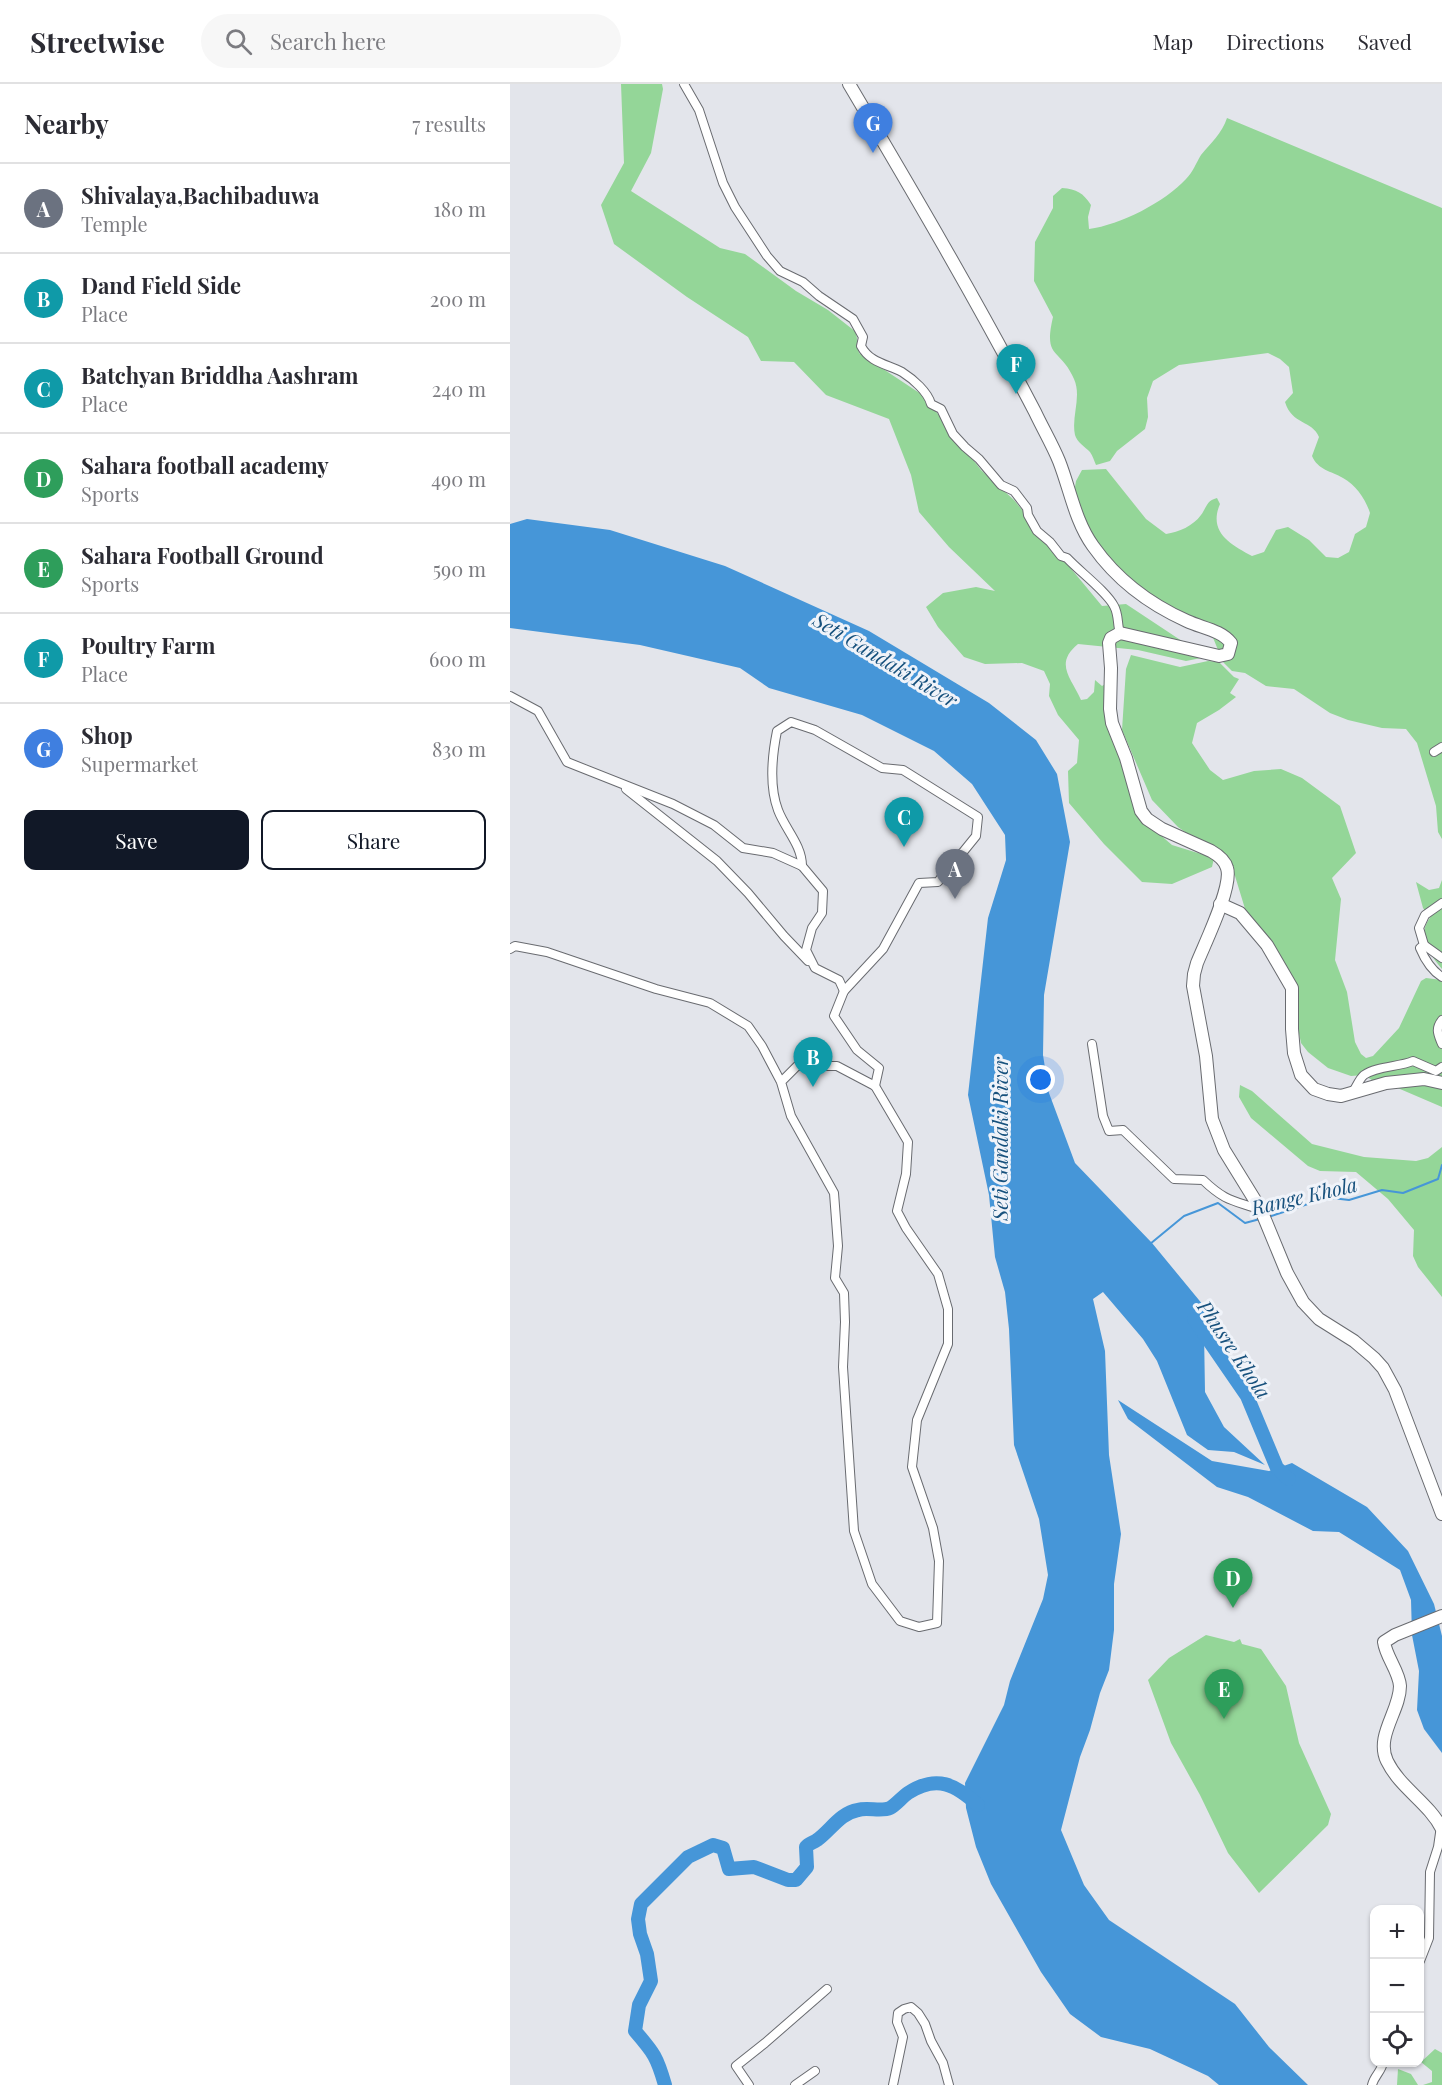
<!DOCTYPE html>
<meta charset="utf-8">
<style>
:root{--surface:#fff;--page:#f7f7f7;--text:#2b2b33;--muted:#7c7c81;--line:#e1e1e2;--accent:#111827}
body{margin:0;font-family:"Playfair Display",serif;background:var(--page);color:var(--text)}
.controls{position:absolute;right:18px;bottom:18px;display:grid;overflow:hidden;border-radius:12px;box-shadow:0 2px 4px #0004}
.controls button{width:54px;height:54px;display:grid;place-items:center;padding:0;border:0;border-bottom:2px solid var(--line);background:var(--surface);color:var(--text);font:30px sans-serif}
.you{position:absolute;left:531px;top:996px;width:21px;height:21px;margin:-15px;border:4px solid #fff;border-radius:50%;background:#1a73e8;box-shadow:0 0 0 9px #1a73e833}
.badge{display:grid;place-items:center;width:39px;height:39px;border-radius:50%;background:var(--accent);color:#fff;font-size:20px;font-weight:700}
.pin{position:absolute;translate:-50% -50px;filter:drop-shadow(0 2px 3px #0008)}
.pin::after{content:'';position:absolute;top:32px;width:21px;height:18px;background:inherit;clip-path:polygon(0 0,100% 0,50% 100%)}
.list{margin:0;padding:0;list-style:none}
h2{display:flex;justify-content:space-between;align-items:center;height:78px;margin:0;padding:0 24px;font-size:26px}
h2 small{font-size:20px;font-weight:400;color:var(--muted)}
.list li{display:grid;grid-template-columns:39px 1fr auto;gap:18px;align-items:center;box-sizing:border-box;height:90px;padding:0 24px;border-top:2px solid var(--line)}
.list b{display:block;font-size:22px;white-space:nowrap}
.list p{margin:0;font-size:20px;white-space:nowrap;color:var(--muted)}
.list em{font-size:20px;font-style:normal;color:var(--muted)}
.actions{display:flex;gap:12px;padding:18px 24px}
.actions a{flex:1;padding:14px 0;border:2px solid var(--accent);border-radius:12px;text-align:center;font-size:21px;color:var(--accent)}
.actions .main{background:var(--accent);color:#fff}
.icon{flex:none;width:33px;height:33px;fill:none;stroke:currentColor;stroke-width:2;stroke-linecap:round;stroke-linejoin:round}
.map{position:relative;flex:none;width:932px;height:2001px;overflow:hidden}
header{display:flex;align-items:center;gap:36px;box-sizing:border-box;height:84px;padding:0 30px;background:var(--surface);border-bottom:2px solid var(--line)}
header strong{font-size:28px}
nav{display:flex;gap:33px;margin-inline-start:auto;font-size:21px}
.search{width:420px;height:54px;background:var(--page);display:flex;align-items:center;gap:15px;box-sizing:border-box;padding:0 21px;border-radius:33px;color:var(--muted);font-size:22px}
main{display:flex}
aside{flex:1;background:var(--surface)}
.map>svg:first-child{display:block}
.green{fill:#94d698}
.water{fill:#4696d8}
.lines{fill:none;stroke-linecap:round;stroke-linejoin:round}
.stream{stroke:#4696d8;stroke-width:2}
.river{stroke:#4696d8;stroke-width:14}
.street-casing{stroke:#696b70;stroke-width:10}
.secondary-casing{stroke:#696b70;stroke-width:14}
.street{stroke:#fff;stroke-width:8}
.secondary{stroke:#fff;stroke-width:12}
.labels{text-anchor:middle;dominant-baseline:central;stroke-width:6;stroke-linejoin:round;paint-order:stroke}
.water-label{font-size:20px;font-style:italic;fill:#17517d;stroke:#f0f3f9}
</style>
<header>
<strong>Streetwise</strong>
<div class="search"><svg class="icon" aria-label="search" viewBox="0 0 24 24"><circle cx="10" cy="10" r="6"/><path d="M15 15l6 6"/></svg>Search here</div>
<nav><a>Map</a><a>Directions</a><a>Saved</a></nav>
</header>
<main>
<aside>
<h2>Nearby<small>7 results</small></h2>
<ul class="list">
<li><span class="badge" style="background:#6b7280">A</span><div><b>Shivalaya,Bachibaduwa</b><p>Temple</p></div><em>180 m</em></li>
<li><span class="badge" style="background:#0f9aa8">B</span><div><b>Dand Field Side</b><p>Place</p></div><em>200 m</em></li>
<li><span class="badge" style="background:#0f9aa8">C</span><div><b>Batchyan Briddha Aashram</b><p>Place</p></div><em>240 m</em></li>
<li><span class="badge" style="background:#2e9e5b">D</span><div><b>Sahara football academy</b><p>Sports</p></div><em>490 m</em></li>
<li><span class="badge" style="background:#2e9e5b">E</span><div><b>Sahara Football Ground</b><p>Sports</p></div><em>590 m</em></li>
<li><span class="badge" style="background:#0f9aa8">F</span><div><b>Poultry Farm</b><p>Place</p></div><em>600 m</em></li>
<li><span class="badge" style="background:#3f7fe0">G</span><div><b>Shop</b><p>Supermarket</p></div><em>830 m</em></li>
</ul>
<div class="actions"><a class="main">Save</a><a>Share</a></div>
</aside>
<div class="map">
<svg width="932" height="2001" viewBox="0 0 932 2001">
<rect width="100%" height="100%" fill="#e3e5eb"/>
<g class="green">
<path d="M111 0H152L153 5 141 69 121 107 210 164 235 170 286 207 318 226 346 248 349 269 414 312 471 386 504 416 592 522 616 520 696 573 676 577 628 566 568 560C544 580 561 593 571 616L577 615 584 608 585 596 592 602 600 597 627 731 662 761 704 774 702 783 662 800 632 798 594 760 559 719 558 687 567 679 569 656 548 631 539 612 540 600 534 587 512 579 475 580 454 573 428 543 416 523 433 509 466 503 485 507 439 463 409 428 401 391 379 335 316 311 284 278 251 277 238 253 177 213 104 160 91 121 114 79Z"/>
<path d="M717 34 932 124V755L928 748 926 722 907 659 896 645 872 644 838 636 820 629 784 605 756 602 735 589 722 587 713 578 699 544 667 529 616 495 578 449 564 409 566 397 572 386 596 385 636 435 656 450C669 448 683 442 691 431 697 423 696 417 707 414L710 420C698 448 720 460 742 472L754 468 766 446 778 443 799 456 816 473 828 474 839 468 845 450 856 443 860 429C856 416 846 401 833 394 821 387 808 386 802 372L809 353C802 336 782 341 775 318L783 309 779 283 770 275 758 269 669 281 643 297 637 314 638 333 635 345 607 367 600 377 586 381C584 377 583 372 580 368 575 363 567 358 565 351 561 332 572 313 564 295 550 263 533 276 543 233L524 197 525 158 543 124V112L552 104C567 105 573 109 581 121L578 133 579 145C610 141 655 118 676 95 683 88 686 79 691 71 701 59 712 49 717 34Z"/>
<polygon points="621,571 670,583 698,577 709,578 724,593 729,595 720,609 726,613 709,626 687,639 682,659 700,686 713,696 744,687 771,685 792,694 830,722 846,769 822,794 831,815 825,876 837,908 845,958 851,970 856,974 863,972 889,944 911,897 916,894 932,896 932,1023 876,999 865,998 854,991 841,992 818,984 798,968 791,959 775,880 753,847 736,828 725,792 710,773 668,743 642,716 612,646 616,585"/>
<polygon points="932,796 932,815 916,828 913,824 906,798 919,806 929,804"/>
<path d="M932 821V885C911 860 905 844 932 821Z"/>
<polygon points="730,1001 742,1007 802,1060 854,1073 906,1077 918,1074 932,1063 932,1213 908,1183 903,1172 904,1146 878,1115 846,1088 810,1087 798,1082 741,1034 729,1013"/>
<polygon points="696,1551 724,1558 730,1555 732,1560 751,1565 776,1602 789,1659 821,1730 818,1741 749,1809 718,1769 690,1711 661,1659 638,1596 659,1574"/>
<polygon points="925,1965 932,1969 932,2001 913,2001 922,1998 922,1987 911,1978"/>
<polygon points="888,1985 901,1990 908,2001 887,2001"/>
</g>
<g class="water">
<polygon points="17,435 100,446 215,482 359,547 479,619 526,656 547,690 560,758 534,911 533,971 539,1009 565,1079 642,1159 698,1227 694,1248 695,1308 714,1343 755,1381 724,1368 698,1366 677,1351 647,1277 633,1255 593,1208 583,1215 595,1267 599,1371 611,1450 604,1500 604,1546 599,1586 590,1609 580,1646 570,1673 551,1746 574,1801 599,1836 725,1920 759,1963 798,2001 709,2001 698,1992 640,1965 591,1953 560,1930 531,1888 481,1800 466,1763 456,1724 455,1699 494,1621 500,1597 533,1515 538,1491 529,1435 504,1361 499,1245 495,1208 485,1173 479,1111 458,1011 478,834 496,776 495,751 462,700 424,667 352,631 259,604 230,584 130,561 0,544 0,440"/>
<polygon points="608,1316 702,1377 759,1387 782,1379 857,1423 898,1467 924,1520 932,1552 932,1669 914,1645 907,1626 909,1587 902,1551 901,1516 890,1486 829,1448 803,1447 738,1413 707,1403 618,1335"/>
</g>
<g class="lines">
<g class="stream">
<polyline points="758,1133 804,1118 822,1114 839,1116 872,1106 893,1109 928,1095 932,1081"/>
<polyline points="640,1160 674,1132 708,1119 735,1139 750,1135"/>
</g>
<g class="river">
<polyline points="684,1235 737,1312 767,1384 779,1395"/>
<path d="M155 2001C147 1973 144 1969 125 1947L129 1921 141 1897 137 1870 130 1850 128 1835 131 1820 178 1773 203 1761 213 1764 219 1785 244 1783 278 1796H286L297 1783 296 1763C299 1759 303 1759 307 1756 321 1746 330 1729 348 1726 357 1723 372 1728 380 1724 386 1721 392 1713 398 1709 427 1690 446 1701 468 1721"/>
</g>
<defs>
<g id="street">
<path d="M174 0 189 26 213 99 225 123 257 172 270 187 293 198 309 212 343 235 353 253 351 262C360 279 377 280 392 288 403 295 418 308 421 320L431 325 443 350 455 363 469 375 491 401 504 407 517 424 518 431 527 447 540 458 551 472 557 474C570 488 596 507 604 522 609 531 607 540 610 549"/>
<polyline points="0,612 28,627 57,678 163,720 204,741 233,764 263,769 292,782 313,807 312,829 302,844 296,866 305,884 329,896 334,907"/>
<polyline points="924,668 932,663"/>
<polyline points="116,705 207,777 238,809 274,852 298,877"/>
<path d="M292 782C292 761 275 745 268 726 259 702 262 672 267 647L281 638 305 646 372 684 393 686 468 733 466 752 453 768 441 779 428 798 409 799 373 865 334 907 324 932 347 966 369 984 365 1002"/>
<path d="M932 819 915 831 909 844 914 861 910 864C915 876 921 886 932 893"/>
<polyline points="914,861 932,874"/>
<polyline points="0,865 5,862 37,868 146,905 200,919 238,942 252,962 271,998 281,1032 324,1109 328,1162 325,1194 334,1209 335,1238 333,1283 344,1447 362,1500 390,1537 409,1543 427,1539 429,1477 423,1444 402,1383 407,1336 438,1260 438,1225 428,1190 396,1144 387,1127 396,1090 398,1058 365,1002 327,982 287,982 271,998"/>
<path d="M932 936C925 945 928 950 932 960"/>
<path d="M582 960 593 1032 599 1047 613 1046 664 1095 693 1096C716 1118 723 1116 751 1126"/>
<path d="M843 1008C846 1003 850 994 854 991 867 982 889 983 903 977L926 987 932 983"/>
<polyline points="910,1877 919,1854 920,1788 928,1763 931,1742"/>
<polyline points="239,2001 226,1982 255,1959 317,1905"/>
<polyline points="285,2001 305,1987"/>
<polyline points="383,2001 393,1953 387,1938 388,1929 394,1925 401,1923 408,1929 415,1940 421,1957 433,1979 439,2001"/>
<path d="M862 2001C864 1992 872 1987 873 1978"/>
</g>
<g id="secondary">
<path d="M339 0C403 108 467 217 525 328 533 345 542 360 549 377 560 405 565 437 583 462 607 496 639 520 677 537 692 544 711 546 721 559L718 570 709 572 610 549 601 554 599 559 601 584 600 625 602 639 616 674 631 727 637 735 652 745 701 767C708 771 715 776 717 784 723 802 695 859 687 879L684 890 683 902 696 972 702 1035 714 1066 751 1126 777 1189 793 1218 809 1235 844 1257 864 1274 873 1284 885 1306 932 1430"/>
<polyline points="710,820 730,829 757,861 782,904 782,945 784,969 791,991 804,1005 818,1010 831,1012 876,999 914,995 932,999"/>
<path d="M932 1532 885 1551 874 1558C876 1573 889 1587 890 1602 890 1627 865 1652 877 1677 890 1704 919 1719 932 1745"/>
</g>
</defs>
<use href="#street" class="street-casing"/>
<use href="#secondary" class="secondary-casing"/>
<use href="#street" class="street"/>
<use href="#secondary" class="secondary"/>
</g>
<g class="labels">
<g class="water-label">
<text transform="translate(376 575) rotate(31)">Seti Gandaki River</text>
<text transform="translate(489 1055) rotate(-90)">Seti Gandaki River</text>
<text transform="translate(794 1111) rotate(-13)">Range Khola</text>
<text transform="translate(725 1265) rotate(56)">Phusre Khola</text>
</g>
</g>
</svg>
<div class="controls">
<button>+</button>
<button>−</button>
<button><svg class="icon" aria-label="locate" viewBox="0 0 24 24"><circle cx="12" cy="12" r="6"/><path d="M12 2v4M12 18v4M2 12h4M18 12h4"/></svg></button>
</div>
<div class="you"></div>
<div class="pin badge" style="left:445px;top:815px;background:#6b7280">A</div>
<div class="pin badge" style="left:303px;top:1003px;background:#0f9aa8">B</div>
<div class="pin badge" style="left:394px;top:763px;background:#0f9aa8">C</div>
<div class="pin badge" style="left:723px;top:1524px;background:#2e9e5b">D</div>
<div class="pin badge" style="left:714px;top:1635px;background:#2e9e5b">E</div>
<div class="pin badge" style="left:506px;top:310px;background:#0f9aa8">F</div>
<div class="pin badge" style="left:363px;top:69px;background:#3f7fe0">G</div>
</div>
</main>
